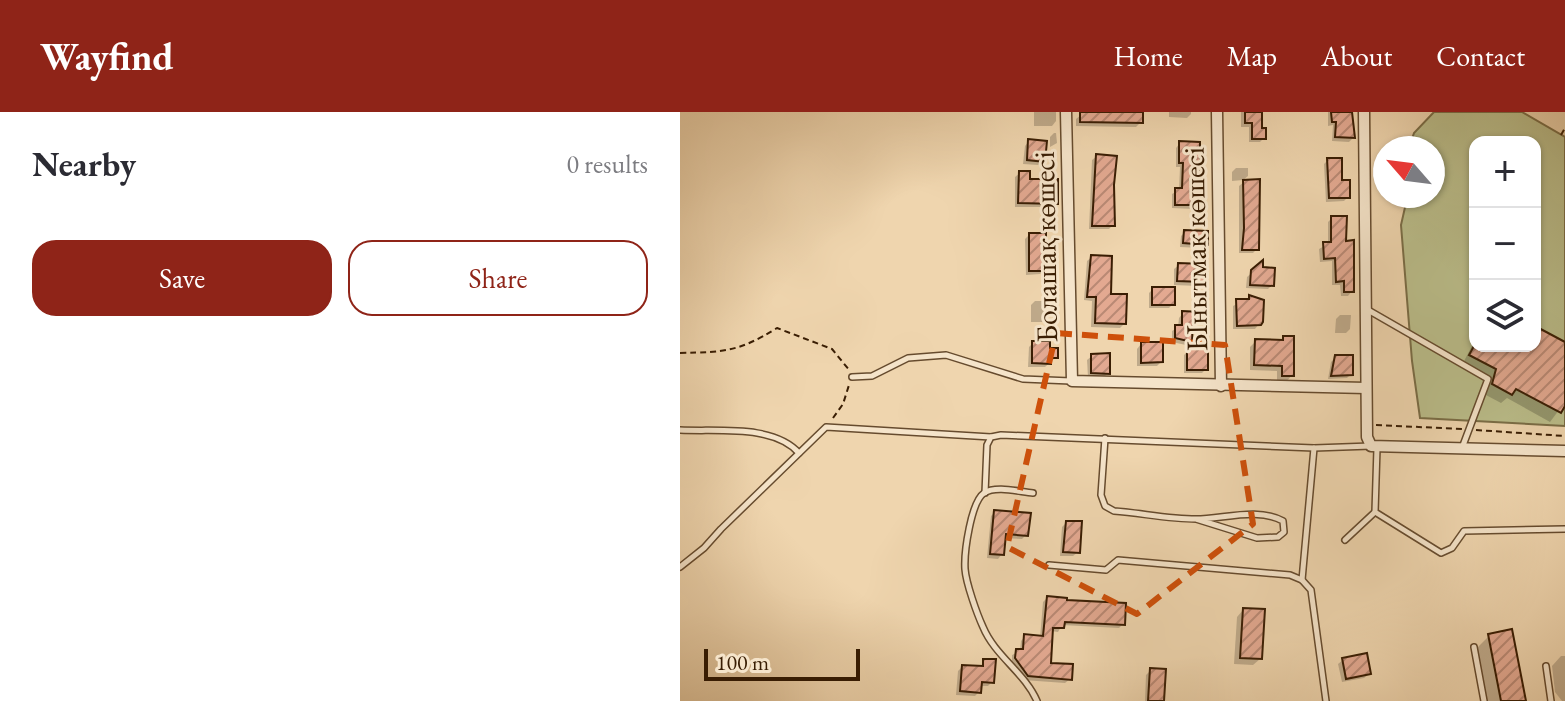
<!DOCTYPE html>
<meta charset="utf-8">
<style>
:root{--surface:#fff;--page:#f7f7f7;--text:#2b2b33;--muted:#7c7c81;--line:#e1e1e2;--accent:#8f2418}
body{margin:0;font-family:"EB Garamond",serif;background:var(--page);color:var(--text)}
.controls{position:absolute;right:24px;top:24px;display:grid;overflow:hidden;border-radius:16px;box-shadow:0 2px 6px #0004}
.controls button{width:72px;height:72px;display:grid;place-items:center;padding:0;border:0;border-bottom:2px solid var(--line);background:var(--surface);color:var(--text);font:40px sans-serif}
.compass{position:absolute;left:693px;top:24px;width:72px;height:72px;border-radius:50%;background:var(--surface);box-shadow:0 2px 6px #0004;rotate:298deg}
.scale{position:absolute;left:24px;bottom:20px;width:156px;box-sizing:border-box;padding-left:8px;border:4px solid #391d03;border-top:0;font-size:22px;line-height:28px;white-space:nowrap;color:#391d03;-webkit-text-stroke:6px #f5e4ca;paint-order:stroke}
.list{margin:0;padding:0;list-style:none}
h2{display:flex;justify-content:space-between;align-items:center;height:104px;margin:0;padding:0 32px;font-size:34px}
h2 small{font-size:26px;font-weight:400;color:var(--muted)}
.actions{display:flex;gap:16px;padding:24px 32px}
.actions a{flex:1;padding:18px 0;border:2px solid var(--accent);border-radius:24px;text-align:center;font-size:28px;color:var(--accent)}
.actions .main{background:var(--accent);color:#fff}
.icon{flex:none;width:44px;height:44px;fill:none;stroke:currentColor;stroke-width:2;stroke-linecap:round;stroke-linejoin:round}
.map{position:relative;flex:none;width:885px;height:589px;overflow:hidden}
header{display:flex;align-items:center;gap:48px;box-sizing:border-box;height:112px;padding:0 40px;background:var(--accent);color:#fff}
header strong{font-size:38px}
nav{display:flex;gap:44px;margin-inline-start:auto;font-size:28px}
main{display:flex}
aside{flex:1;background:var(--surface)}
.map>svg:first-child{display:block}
.green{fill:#babd8a;stroke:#7a6d46;stroke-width:2;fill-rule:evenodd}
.shadow{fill:#0003}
.building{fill:url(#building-hatch);stroke:#391d03;stroke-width:2}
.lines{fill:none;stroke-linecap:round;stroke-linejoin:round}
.service-casing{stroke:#664b2e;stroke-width:8}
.minor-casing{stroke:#664b2e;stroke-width:13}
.path{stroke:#391d03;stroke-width:2;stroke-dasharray:6 4;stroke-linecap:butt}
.service{stroke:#f5e4ca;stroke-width:5}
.minor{stroke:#f5e4ca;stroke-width:10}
.marked{fill:none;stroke:#ce500b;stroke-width:6;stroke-dasharray:16 10;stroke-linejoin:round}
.labels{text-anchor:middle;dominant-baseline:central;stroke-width:6;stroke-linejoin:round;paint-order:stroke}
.street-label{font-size:30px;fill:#391d03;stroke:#f5e4ca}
</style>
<header>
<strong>Wayfind</strong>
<nav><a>Home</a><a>Map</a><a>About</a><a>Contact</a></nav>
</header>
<main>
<aside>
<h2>Nearby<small>0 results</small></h2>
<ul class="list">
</ul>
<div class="actions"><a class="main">Save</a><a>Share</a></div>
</aside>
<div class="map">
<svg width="885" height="589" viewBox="0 0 885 589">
<defs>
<pattern id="building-hatch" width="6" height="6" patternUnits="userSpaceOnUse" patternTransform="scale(2)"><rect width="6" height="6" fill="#e3a991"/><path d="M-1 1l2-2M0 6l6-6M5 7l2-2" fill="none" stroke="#b98974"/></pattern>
</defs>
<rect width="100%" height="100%" fill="#efd5ae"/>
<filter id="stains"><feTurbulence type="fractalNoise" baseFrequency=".0025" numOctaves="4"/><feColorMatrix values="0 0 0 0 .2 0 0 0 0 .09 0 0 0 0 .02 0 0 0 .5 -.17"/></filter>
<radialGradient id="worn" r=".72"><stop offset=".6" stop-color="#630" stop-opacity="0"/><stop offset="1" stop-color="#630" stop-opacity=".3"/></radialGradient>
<path class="green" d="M754 0H842L885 25V314L740 306 732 249 721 113 726 91 725 84H753V36H729L734 21ZM795 30H855V234H795Z"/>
<g class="shadow">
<polygon points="354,0 376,0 376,9 372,14 354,14"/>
<polygon points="428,0 461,0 461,10 456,15 396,14 396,7 401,3"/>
<polygon points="489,0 511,0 511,2 507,6 489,5"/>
<polygon points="561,0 580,0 580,18 584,26 580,30 569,30 569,15 561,15"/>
<polygon points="648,0 671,0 673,26 669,30 652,29 653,13 648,14"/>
<polygon points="374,21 376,21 377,31 370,35 370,25"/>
<polygon points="349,29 363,49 358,53 343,52 345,34"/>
<polygon points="500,31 518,92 514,97 492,96 492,82 499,78 500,55 496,55 496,36"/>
<polygon points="417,44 433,113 429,117 409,117 412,48"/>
<polygon points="648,48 668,85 664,89 646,90 644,52"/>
<polygon points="556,56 568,56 568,64 563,68 552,69 552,60"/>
<polygon points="340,61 348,69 376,91 371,95 335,95 335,65"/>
<polygon points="564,70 577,137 573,141 559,141 559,74"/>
<polygon points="652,106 664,131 672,179 668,184 661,184 660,173 652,173 652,149 640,150 639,137 648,132 648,110"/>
<polygon points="505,120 526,132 521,136 500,135 501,124"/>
<polygon points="349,123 364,158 360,162 346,163 345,127"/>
<polygon points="412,145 444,212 440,216 411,215 412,189 404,188 407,149"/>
<polygon points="499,153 522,169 518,174 494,173 494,157"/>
<polygon points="581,153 581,157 592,173 588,177 566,176 567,165"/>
<polygon points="473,177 493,192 489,196 469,196 469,181"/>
<polygon points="570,185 579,212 575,217 553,217 553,194"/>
<polygon points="355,189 368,189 368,206 364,210 351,210 351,193"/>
<polygon points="503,201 519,209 511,213 510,229 506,233 492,230 492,219 498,215 499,206"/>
<polygon points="660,203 671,203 670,217 666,221 655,221 656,207"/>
<polygon points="855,216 885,232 885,290 870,310 827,286 821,291 804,282 807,267 782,253 795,228 795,234 855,234"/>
<polygon points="604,226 612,263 607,269 597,269 597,259 570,258 570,235 576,229 600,230"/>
<polygon points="353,231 368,238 376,245 365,255 348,255 349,235"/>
<polygon points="461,232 481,250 477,254 457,254 457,237"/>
<polygon points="508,239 526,257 522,261 504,261 504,243"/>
<polygon points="412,244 428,261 424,265 408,265 407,248"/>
<polygon points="656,245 671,262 667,266 648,267 651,250"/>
<polygon points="315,400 346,423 342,427 323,426 322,442 318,447 307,446 311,404"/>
<polygon points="386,411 398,440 393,444 380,444 382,415"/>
<polygon points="367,486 443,512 439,516 382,513 378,520 371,519 368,553 390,567 385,571 343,568 332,551 332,543 340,539 341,529 345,524 360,526 363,490"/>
<polygon points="563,498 580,547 573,553 554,552 557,505"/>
<polygon points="809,524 844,589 805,589 795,538"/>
<polygon points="881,544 885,544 885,589 882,589 875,580 872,554"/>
<polygon points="663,548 689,562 684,566 662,570 658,552"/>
<polygon points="304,549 312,570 308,574 300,574 299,580 295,584 276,583 278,559 282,555 300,556"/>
<polygon points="471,558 482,589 465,589 466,563"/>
</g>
<g class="building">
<polygon points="400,0 463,0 463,11 400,10"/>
<polygon points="565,0 582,0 582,16 586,16 586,27 572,27 572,11 565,11"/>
<polygon points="651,0 672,0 675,26 655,25 656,10 652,10"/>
<polygon points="348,27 367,29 365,50 347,48"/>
<polygon points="499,29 520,30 520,93 495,93 495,76 502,76 503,51 499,51"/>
<polygon points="416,42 437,44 434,73 435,114 412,114"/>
<polygon points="647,46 662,46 662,68 670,68 670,86 649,86"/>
<polygon points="339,59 350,59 350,67 378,67 378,92 338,91"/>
<polygon points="580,67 579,138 562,138 564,116 563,68"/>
<polygon points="651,104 667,104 666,129 674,128 674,180 664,180 664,169 656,170 655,146 644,147 643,130 651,130"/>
<polygon points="504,118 528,119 528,133 503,131"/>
<rect x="349" y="121" width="17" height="38"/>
<polygon points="411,143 432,144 431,182 447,182 446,212 415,211 416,185 407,185"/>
<polygon points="583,148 583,155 595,156 594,174 570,173 571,158"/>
<polygon points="498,151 525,152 524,170 497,169"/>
<rect x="472" y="175" width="23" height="18"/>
<polygon points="569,183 584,188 583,210 581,213 557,214 556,187 569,187"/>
<polygon points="502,199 521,200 521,209 513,209 512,230 495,226 495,213 502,213"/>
<polygon points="855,214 885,230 885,294 881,301 836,277 832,283 812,272 816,257 789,243 794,234 855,234"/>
<polygon points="603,224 614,224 614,264 602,264 602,254 574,253 575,227 603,228"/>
<polygon points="352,229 370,229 370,236 378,236 378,246 371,246 371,252 352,251"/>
<polygon points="461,230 483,230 483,250 461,251"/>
<rect x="507" y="237" width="21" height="21"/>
<polygon points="430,241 430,262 411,261 411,242"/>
<polygon points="655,243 673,243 673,263 651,264"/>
<polygon points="314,398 351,401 348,424 326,422 324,443 310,442"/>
<polygon points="386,409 402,409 400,441 383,440"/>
<polygon points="367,484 387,486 387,488 446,491 445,513 385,510 384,516 373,516 371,551 393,552 392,568 348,564 335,546 336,537 343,537 344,522 363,524"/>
<polygon points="563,496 585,497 582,547 560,546"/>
<polygon points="832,517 846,589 821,589 808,522"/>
<polygon points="687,541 691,562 666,567 662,546"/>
<polygon points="303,547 316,547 314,571 302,570 301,581 280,579 282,553 303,554"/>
<polygon points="470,556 486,557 484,589 468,589"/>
</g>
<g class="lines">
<defs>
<g id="service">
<polyline points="688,198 808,267 782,336"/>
<polyline points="172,265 192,264 228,246 266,243 343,267 391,269"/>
<path d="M0 318C37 320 93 312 119 341"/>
<path d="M425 326 421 383 425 394 434 399C461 401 489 407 516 407 543 407 578 395 603 409L604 420 598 425 577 426 516 407"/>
<polyline points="697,336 695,400 761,441 772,436 784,419 885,417"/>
<polyline points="305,381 307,333 311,325 321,323 634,336 691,334"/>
<path d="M353 381C340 380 316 373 304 381 291 390 284 440 285 457 286 471 297 502 303 515 315 544 345 561 357 589"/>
<polyline points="665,428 695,400"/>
<polyline points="369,453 426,458 438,448 610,463 622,468 631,478 646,589"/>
<polyline points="0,455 24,436 41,417 146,315 311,325"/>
<polyline points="622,468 634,336"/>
<polyline points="794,535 804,589"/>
<polyline points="866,554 871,589"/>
</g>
<g id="minor">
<polyline points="386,0 392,269 686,276"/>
<polyline points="537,0 541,274"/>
<polyline points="684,0 687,325 691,334 885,339"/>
</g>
</defs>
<use href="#service" class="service-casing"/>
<use href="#minor" class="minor-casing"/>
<g class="path">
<polyline points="881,23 885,16"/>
<path d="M0 241C45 240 58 240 97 216L152 237 170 259"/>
<polyline points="153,306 163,292 169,273"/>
<polyline points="696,313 782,317"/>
<polyline points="796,318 885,324"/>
</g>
<use href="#service" class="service"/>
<use href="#minor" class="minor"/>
</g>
<path class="marked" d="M376 221 545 233 573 412 457 502 327 435Z"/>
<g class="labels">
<g class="street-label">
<text transform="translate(365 135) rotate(-91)">Болашақ көшесі</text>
<text transform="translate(515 137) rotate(-91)">Ынытмак көшесі</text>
</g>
</g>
<rect width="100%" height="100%" filter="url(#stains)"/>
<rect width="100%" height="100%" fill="url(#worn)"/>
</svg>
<div class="controls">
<button>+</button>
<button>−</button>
<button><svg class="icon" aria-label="layers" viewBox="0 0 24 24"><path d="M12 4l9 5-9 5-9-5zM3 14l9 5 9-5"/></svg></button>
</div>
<svg class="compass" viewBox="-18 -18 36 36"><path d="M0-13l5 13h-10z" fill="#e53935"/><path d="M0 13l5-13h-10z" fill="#7c7c81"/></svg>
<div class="scale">100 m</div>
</div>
</main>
